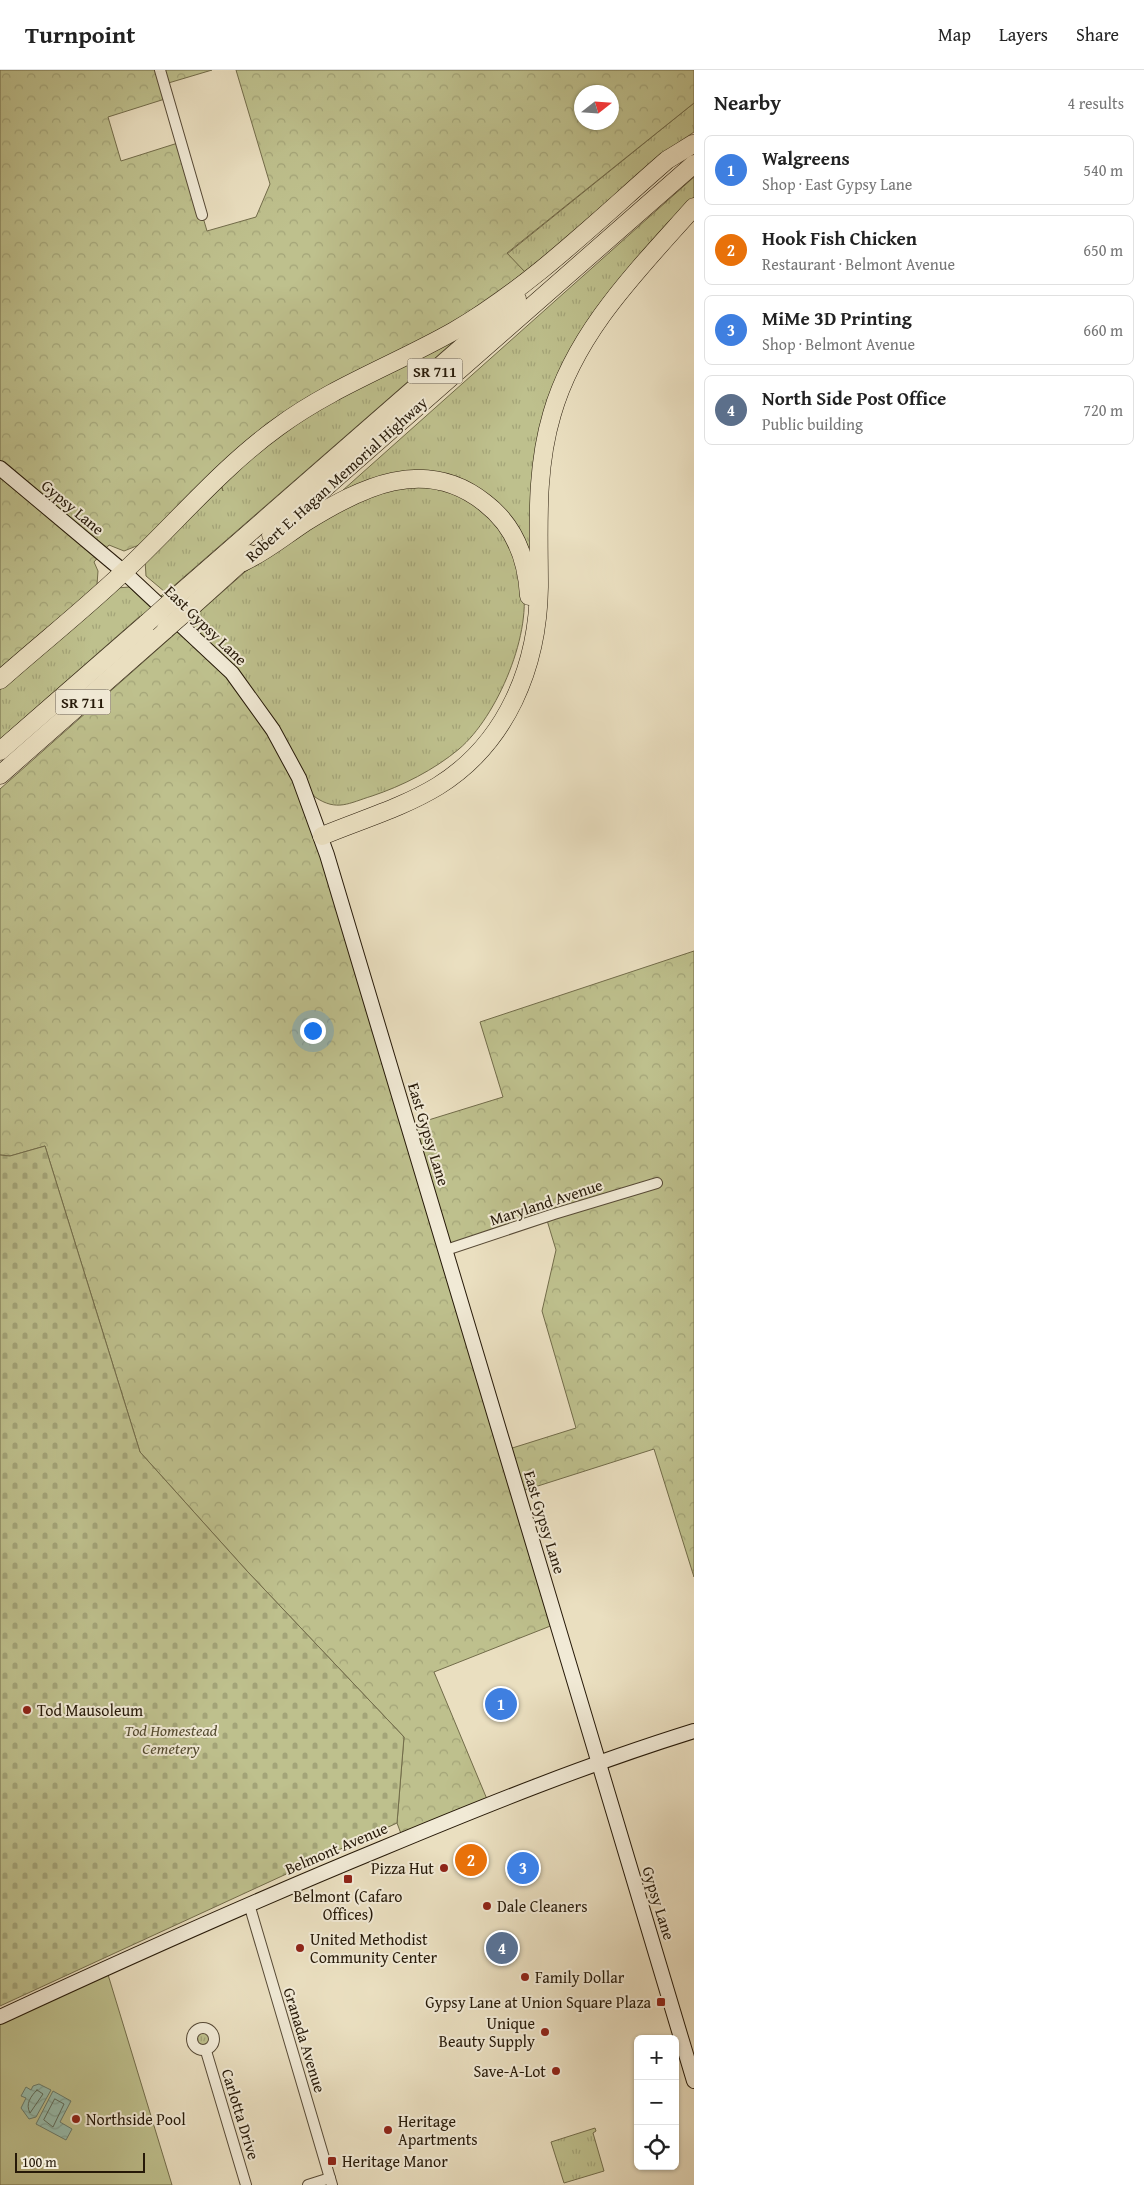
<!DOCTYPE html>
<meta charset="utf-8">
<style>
:root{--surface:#fff;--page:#f6f6f6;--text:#222;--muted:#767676;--line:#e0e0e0;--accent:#0b8043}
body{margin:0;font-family:"Gentium Book Plus",serif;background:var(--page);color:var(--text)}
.controls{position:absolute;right:15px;bottom:15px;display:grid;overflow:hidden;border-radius:8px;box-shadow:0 1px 4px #0004}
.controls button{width:45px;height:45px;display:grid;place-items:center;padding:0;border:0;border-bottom:1px solid var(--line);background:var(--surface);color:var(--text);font:25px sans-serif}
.compass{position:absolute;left:574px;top:15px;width:45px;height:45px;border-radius:50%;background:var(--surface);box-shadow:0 1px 4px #0004;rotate:73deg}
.scale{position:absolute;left:15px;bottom:12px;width:130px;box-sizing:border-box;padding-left:5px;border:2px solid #261908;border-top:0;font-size:14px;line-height:18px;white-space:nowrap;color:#261908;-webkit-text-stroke:4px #f1ead6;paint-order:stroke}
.you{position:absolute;left:312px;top:960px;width:18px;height:18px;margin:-12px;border:4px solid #fff;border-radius:50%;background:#1a73e8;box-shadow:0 0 0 8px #1a73e833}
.badge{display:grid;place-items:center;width:32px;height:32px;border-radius:50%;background:var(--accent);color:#fff;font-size:16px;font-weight:700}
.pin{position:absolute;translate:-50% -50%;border:2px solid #fff;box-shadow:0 1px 5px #0006}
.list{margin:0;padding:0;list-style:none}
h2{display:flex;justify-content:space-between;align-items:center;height:65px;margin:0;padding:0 20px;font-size:21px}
h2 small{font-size:16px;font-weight:400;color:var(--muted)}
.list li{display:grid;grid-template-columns:32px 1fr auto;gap:15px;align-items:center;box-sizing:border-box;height:70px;margin:0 10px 10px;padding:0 10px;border:1px solid var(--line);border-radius:8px}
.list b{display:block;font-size:19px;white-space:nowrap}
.list p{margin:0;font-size:16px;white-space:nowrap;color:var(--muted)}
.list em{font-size:16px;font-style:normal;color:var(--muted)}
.icon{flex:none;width:28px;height:28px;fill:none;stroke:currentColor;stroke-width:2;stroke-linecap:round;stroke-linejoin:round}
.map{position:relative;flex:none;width:694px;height:2115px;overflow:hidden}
header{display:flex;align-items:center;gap:30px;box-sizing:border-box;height:70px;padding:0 25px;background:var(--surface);border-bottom:1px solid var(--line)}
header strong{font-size:24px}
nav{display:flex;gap:28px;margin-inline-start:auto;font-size:18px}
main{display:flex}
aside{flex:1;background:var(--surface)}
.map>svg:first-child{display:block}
.grass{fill:url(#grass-tufts);stroke:#726c4a}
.forest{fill:url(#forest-crowns);stroke:#726c4a;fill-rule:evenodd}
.cemetery{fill:url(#cemetery-stones);stroke:#726c4a}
.pitch{fill:#bec08d;stroke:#726c4a}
.water{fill:url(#water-waves);stroke:#6a7b6b}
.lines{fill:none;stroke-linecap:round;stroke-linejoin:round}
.shore{stroke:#5f6b5a;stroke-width:1}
.street-casing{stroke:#574a36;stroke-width:12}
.secondary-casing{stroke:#261908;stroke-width:16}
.highway-casing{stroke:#261908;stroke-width:19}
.street{stroke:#f1ead6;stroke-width:10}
.secondary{stroke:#f1ead6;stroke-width:14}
.highway{stroke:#eadfc0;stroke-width:18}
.highway-bridge-casing{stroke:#261908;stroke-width:19;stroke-linecap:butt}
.highway-bridge{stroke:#eadfc0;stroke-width:18}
.poi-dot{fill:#8f2418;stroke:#f1ead6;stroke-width:2}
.labels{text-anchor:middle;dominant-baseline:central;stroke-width:4;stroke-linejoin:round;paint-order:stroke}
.shield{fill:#f1ead6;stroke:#635846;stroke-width:1}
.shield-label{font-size:15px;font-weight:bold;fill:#261908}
.street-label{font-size:16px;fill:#261908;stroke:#f1ead6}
.poi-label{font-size:16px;fill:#261908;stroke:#f1ead6;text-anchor:start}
.park-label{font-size:16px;font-style:italic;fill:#544b30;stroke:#f1ead6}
</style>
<header>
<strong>Turnpoint</strong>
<nav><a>Map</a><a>Layers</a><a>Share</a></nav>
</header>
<main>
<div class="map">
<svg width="694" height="2115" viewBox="0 0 694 2115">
<defs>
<pattern id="grass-tufts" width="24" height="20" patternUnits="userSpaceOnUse" patternTransform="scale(1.25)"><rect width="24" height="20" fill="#bec08d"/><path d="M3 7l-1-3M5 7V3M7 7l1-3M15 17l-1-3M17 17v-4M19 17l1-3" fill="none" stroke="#a3a478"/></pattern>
<pattern id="forest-crowns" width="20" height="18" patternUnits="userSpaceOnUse" patternTransform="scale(1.25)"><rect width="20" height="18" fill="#bec08d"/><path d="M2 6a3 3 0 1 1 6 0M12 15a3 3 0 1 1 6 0" fill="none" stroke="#a3a478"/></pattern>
<pattern id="cemetery-stones" width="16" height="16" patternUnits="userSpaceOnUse" patternTransform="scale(1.25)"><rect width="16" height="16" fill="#bec08d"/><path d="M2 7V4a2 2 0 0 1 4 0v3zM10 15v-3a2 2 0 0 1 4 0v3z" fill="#a3a478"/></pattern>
<pattern id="water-waves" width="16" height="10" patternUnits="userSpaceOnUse" patternTransform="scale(1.25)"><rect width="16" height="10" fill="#98bdad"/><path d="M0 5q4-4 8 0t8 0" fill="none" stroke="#83a293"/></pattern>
</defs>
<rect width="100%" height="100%" fill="#eadfc0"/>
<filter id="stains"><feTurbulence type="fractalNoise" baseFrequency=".004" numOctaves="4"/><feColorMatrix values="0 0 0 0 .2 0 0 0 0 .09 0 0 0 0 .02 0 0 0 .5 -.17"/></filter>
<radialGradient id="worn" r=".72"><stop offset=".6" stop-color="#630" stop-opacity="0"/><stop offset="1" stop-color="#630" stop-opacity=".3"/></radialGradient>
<g class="grass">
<polygon points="694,33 694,62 666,81 525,202 507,184"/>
<polygon points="694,107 694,131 560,312 534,496 526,480 446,407 333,429"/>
<polygon points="459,267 169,520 176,527 147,553 140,546 0,669 0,616 117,518 129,517 150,537 165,522 146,506 145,490 220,413 223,421 221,414 245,391 306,345"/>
<path d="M432 415C443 418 455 421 465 426 473 430 481 439 488 445 492 449 499 453 502 457 509 470 519 497 522 511 534 561 497 647 459 679 434 700 402 716 372 726 349 733 337 742 315 727L184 556 245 502 319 450 388 418Z"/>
<circle cx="203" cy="1969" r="11"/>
<polygon points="595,2058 596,2061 593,2063 604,2101 564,2113 551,2072"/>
</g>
<g class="forest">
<path d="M0 0H212L165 14 168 28 108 47 121 91 181 72 207 161 256 147 270 114 236 0H694V33L507 183 525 202 447 257 225 391 139 475 124 481 109 475 94 492 98 501 97 515 0 602ZM582 22H612V52H582Z"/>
<path d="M184 556 232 603 299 708 409 1056 503 1027 480 952 694 881V1507L654 1379 519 1422 558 1553 434 1602 489 1734 403 1769 397 1753 404 1667 247 1501 140 1382 45 1076 10 1086 0 1085V719ZM546 1147 556 1180 542 1241 576 1358 506 1380 446 1180Z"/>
</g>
<polygon class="cemetery" points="45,1076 140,1382 247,1501 404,1667 397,1753 0,1936 0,1085 10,1086"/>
<polygon class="pitch" points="106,1898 172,2115 0,2115 0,1947"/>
<g class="water">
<polygon points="39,2014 51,2020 36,2047 29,2049 21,2038 26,2028 21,2026 26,2017 31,2020 33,2016"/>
<polygon points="53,2021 71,2031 60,2052 72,2059 66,2070 36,2054"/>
</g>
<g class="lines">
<g class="shore">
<path d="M37 2020 43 2024 30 2043C25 2034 31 2026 37 2020Z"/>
<polygon points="55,2029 64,2034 53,2057 44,2050"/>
</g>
<defs>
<g id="street">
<polyline points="160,0 202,145"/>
<polyline points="446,1180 554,1144 657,1113"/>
<polyline points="249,1834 332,2115"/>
<circle cx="203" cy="1969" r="11"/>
<polyline points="206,1981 246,2115"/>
<polyline points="308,2115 330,2108"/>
</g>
<g id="secondary">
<polyline points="0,398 124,502 232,603 273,660 299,708 327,785 694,2011"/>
<path d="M0 1947C127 1888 254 1831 383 1778 486 1735 588 1694 694 1661"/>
</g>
<g id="highway">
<polyline points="271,465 694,94"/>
<path d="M243 492C265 482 283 467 304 453 361 417 425 385 485 433 515 456 527 489 529 526"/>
<polyline points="176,527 517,229"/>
<polyline points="189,539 250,484"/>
<path d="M0 610C44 571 90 535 132 494 180 448 224 396 278 357 332 317 396 294 454 261 532 216 599 149 667 90L693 74"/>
<polyline points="0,681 147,553"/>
<polyline points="0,705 166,559"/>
<path d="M322 766C360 750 402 738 438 716 507 673 538 596 539 517 539 458 535 401 552 344 576 261 638 200 694 137"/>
</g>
</defs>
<use href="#street" class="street-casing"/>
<use href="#secondary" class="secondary-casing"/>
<use href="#highway" class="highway-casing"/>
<use href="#street" class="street"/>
<use href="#secondary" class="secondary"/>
<use href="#highway" class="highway"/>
<defs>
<g id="highway-bridge">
<polyline points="147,553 176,527"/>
<polyline points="166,559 189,539"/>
</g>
</defs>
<use href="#highway-bridge" class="highway-bridge-casing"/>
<use href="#highway-bridge" class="highway-bridge"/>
</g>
<g class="poi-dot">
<circle cx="27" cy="1640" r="5"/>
<circle cx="444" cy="1798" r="5"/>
<rect x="343" y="1804" width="10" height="10" rx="2.5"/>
<circle cx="487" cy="1836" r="5"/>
<circle cx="300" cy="1878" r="5"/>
<circle cx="525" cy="1907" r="5"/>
<rect x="656" y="1927" width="10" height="10" rx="2.5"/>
<circle cx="545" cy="1962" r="5"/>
<circle cx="556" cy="2001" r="5"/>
<circle cx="76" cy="2049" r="5"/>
<circle cx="388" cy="2060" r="5"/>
<rect x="327" y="2086" width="10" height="10" rx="2.5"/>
</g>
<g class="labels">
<g class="shield">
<rect x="407.5" y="288.5" width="55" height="25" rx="4"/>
<rect x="55.5" y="619.5" width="55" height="25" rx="4"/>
</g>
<g class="shield-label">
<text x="435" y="301">SR 711</text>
<text x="83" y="632">SR 711</text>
</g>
<g class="street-label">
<text transform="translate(336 409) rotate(-42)">Robert E. Hagan Memorial Highway</text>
<text transform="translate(73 437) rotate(40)">Gypsy Lane</text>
<text transform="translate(206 555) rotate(44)">East Gypsy Lane</text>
<text transform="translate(429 1064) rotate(73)">East Gypsy Lane</text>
<text transform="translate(546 1132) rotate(-18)">Maryland Avenue</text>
<text transform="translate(545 1452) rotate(73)">East Gypsy Lane</text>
<text transform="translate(336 1778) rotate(-23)">Belmont Avenue</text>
<text transform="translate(659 1833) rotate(73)">Gypsy Lane</text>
<text transform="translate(305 1970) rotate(73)">Granada Avenue</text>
<text transform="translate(241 2044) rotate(73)">Carlotta Drive</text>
</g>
<g class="poi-label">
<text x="37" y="1640">Tod Mausoleum</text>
<text x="434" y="1798" text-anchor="end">Pizza Hut</text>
<text x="348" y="1826" text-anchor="middle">Belmont (Cafaro<tspan x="348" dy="18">Offices)</tspan></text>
<text x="497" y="1836">Dale Cleaners</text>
<text x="310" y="1869">United Methodist<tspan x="310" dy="18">Community Center</tspan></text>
<text x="535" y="1907">Family Dollar</text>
<text x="651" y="1932" text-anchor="end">Gypsy Lane at Union Square Plaza</text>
<text x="535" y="1953" text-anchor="end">Unique<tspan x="535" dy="18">Beauty Supply</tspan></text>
<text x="546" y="2001" text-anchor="end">Save-A-Lot</text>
<text x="86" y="2049">Northside Pool</text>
<text x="398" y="2051">Heritage<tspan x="398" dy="18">Apartments</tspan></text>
<text x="342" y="2091">Heritage Manor</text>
</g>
<g class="park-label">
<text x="171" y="1660">Tod Homestead<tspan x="171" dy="18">Cemetery</tspan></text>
</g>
</g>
<rect width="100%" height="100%" filter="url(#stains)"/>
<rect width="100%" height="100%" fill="url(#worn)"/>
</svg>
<div class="controls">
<button>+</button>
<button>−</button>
<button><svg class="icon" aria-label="locate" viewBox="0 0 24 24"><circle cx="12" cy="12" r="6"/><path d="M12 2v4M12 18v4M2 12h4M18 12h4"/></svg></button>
</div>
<svg class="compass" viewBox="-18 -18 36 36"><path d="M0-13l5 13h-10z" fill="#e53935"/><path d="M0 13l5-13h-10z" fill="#767676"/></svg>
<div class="scale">100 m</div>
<div class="you"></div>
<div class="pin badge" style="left:501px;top:1634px;background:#3f7fe0">1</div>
<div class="pin badge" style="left:471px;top:1790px;background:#e8710a">2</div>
<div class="pin badge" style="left:523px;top:1798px;background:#3f7fe0">3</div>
<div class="pin badge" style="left:502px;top:1878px;background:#5c6f8a">4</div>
</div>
<aside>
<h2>Nearby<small>4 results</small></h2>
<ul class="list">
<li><span class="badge" style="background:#3f7fe0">1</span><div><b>Walgreens</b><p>Shop · East Gypsy Lane</p></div><em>540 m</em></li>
<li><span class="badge" style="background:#e8710a">2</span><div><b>Hook Fish Chicken</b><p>Restaurant · Belmont Avenue</p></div><em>650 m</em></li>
<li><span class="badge" style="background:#3f7fe0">3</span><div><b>MiMe 3D Printing</b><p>Shop · Belmont Avenue</p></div><em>660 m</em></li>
<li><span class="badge" style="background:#5c6f8a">4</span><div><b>North Side Post Office</b><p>Public building</p></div><em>720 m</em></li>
</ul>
</aside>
</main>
